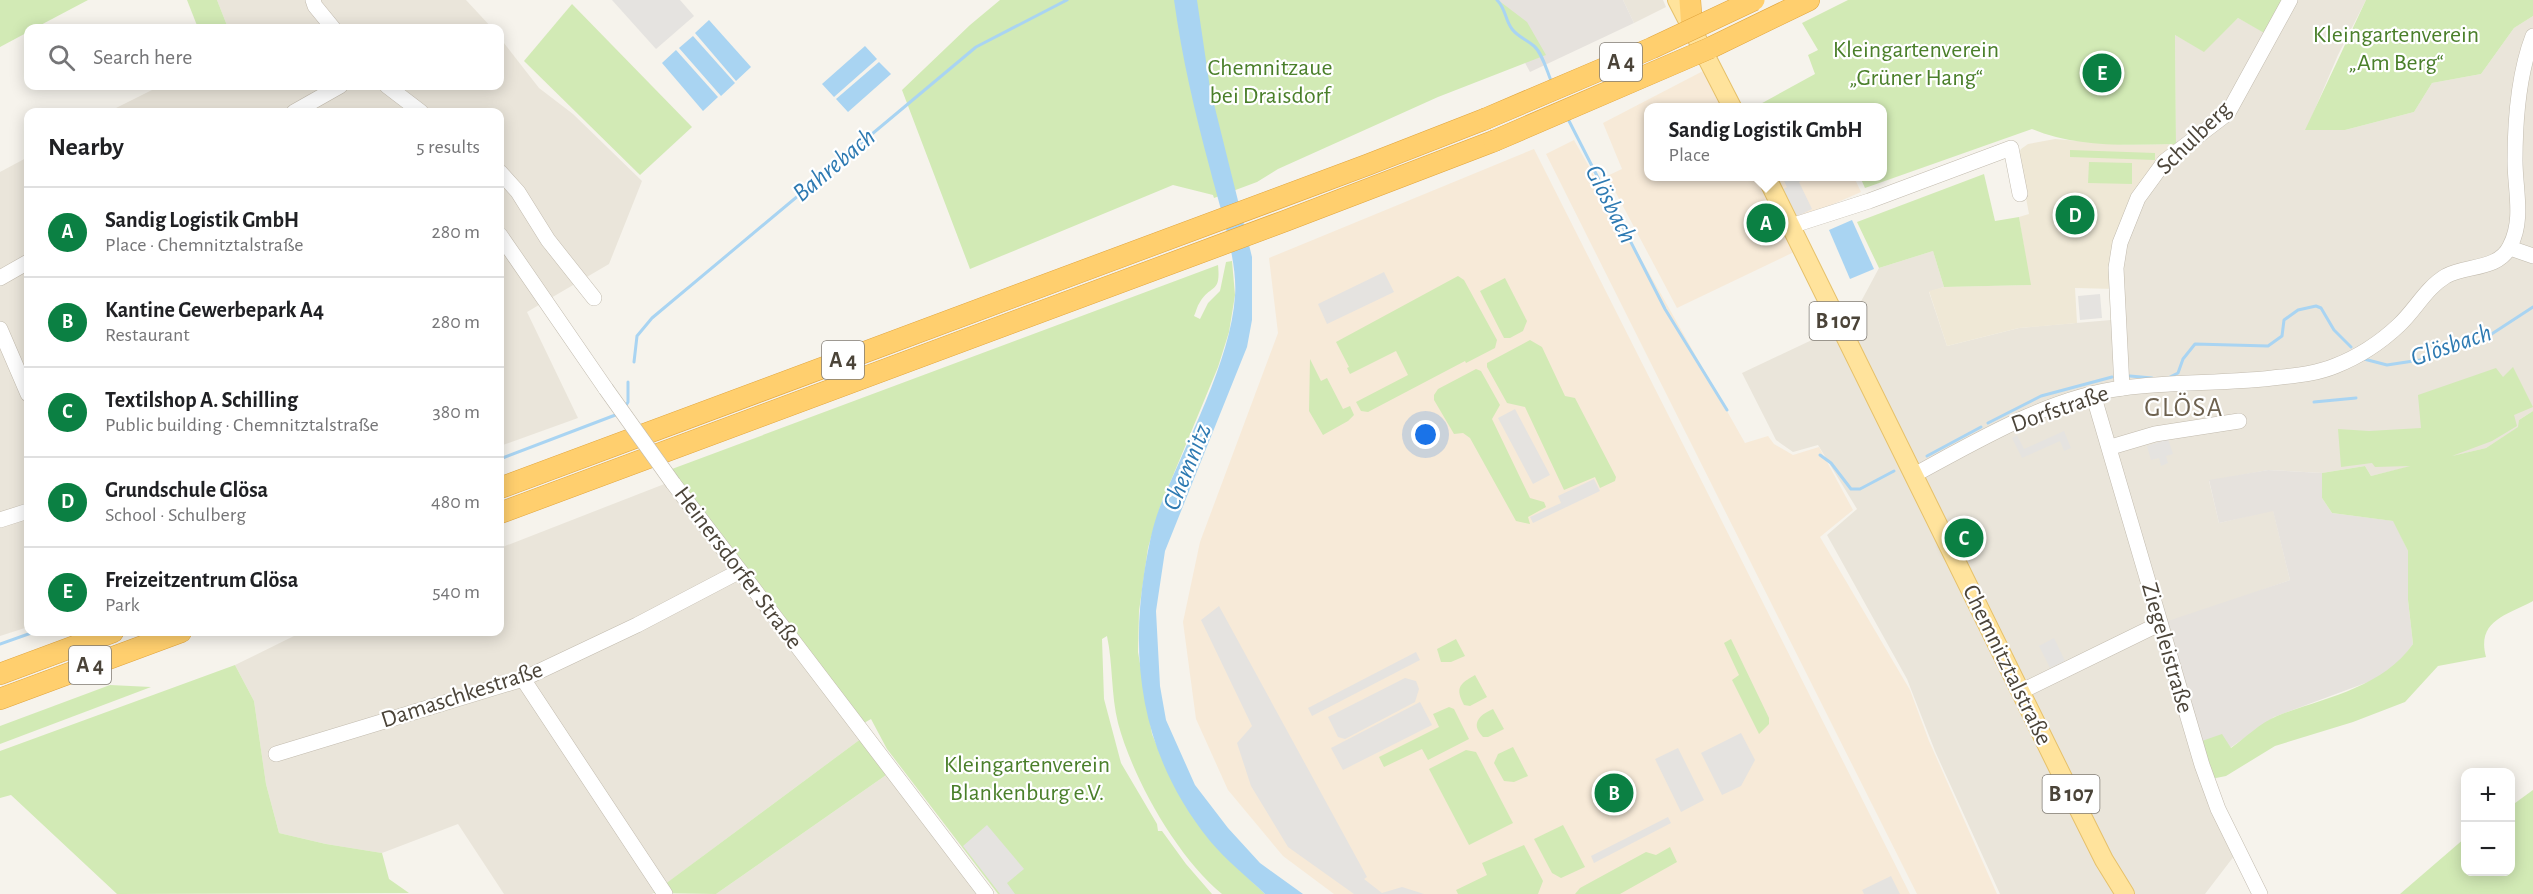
<!DOCTYPE html>
<meta charset="utf-8">
<style>
:root{--surface:#fff;--page:#f2f2f2;--text:#202124;--muted:#757577;--line:#e0e0e0;--accent:#0b8043}
body{margin:0;font-family:"Alegreya Sans",sans-serif;background:var(--page);color:var(--text)}
.controls{position:absolute;right:18px;bottom:18px;display:grid;overflow:hidden;border-radius:12px;box-shadow:0 3px 15px #0003}
.controls button{width:54px;height:54px;display:grid;place-items:center;padding:0;border:0;border-bottom:2px solid var(--line);background:var(--surface);color:var(--text);font:30px sans-serif}
.you{position:absolute;left:1426px;top:435px;width:21px;height:21px;margin:-15px;border:4px solid #fff;border-radius:50%;background:#1a73e8;box-shadow:0 0 0 9px #1a73e833}
.badge{display:grid;place-items:center;width:39px;height:39px;border-radius:50%;background:var(--accent);color:#fff;font-size:20px;font-weight:700}
.pin{position:absolute;translate:-50% -50%;border:3px solid #fff;box-shadow:0 2px 6px #0006}
.popup{position:absolute;left:1644px;top:103px;width:243px;height:78px;box-sizing:border-box;display:grid;place-content:center;border-radius:12px;background:var(--surface);filter:drop-shadow(0 2px 4px #0005);font-size:20px;white-space:nowrap;color:var(--muted)}
.popup b{font-size:22px;color:var(--text)}
.popup::after{content:'';position:absolute;left:50%;top:100%;margin-left:-12px;border:12px solid transparent;border-top-color:var(--surface)}
.list{margin:0;padding:0;list-style:none}
h2{display:flex;justify-content:space-between;align-items:center;height:78px;margin:0;padding:0 24px;font-size:26px}
h2 small{font-size:20px;font-weight:400;color:var(--muted)}
.list li{display:grid;grid-template-columns:39px 1fr auto;gap:18px;align-items:center;box-sizing:border-box;height:90px;padding:0 24px;border-top:2px solid var(--line)}
.list b{display:block;font-size:22px;white-space:nowrap}
.list p{margin:0;font-size:20px;white-space:nowrap;color:var(--muted)}
.list em{font-size:20px;font-style:normal;color:var(--muted)}
.icon{flex:none;width:33px;height:33px;fill:none;stroke:currentColor;stroke-width:2;stroke-linecap:round;stroke-linejoin:round}
.map{position:relative;flex:none;width:2533px;height:894px;overflow:hidden}
.search{position:absolute;background:var(--surface);box-shadow:0 3px 15px #0003;left:24px;top:24px;width:480px;height:66px;display:flex;align-items:center;gap:15px;box-sizing:border-box;padding:0 21px;border-radius:12px;color:var(--muted);font-size:22px}
.panel{position:absolute;background:var(--surface);box-shadow:0 3px 15px #0003;left:24px;top:108px;width:480px;height:528px;border-radius:12px}
.map>svg:first-child{display:block}
.residential{fill:#eae5da}
.commercial{fill:#f7ead8}
.industrial{fill:#e6e2dd}
.education{fill:#efe8d6}
.green{fill:#d2eab5}
.parking{fill:#e5e3e0}
.water{fill:#a9d4f2}
.lines{fill:none;stroke-linecap:round;stroke-linejoin:round}
.stream{stroke:#a9d4f2;stroke-width:3}
.minor-casing{stroke:#c2bbae;stroke-width:16}
.major-casing{stroke:#e6c16a;stroke-width:20}
.highway-casing{stroke:#e0a43c;stroke-width:22}
.minor{stroke:#fff;stroke-width:15}
.major{stroke:#ffe39c;stroke-width:18}
.highway{stroke:#ffcf6e;stroke-width:21}
.minor-bridge-casing{stroke:#c2bbae;stroke-width:16;stroke-linecap:butt}
.highway-bridge-casing{stroke:#e0a43c;stroke-width:22;stroke-linecap:butt}
.minor-bridge{stroke:#fff;stroke-width:15}
.highway-bridge{stroke:#ffcf6e;stroke-width:21}
.labels{text-anchor:middle;dominant-baseline:central;stroke-width:4.5;stroke-linejoin:round;paint-order:stroke}
.shield{fill:#fff;stroke:#817c74;stroke-width:1.5}
.shield-label{font-size:22px;font-weight:bold;fill:#4b4439}
.park-label{font-size:24px;fill:#4a7f2a;stroke:#fff}
.street-label{font-size:24px;fill:#4b4439;stroke:#fff}
.water-label{font-size:26px;font-style:italic;fill:#2e7ab2;stroke:#fff}
.quarter-label{font-size:27px;letter-spacing:1.5px;fill:#6e6250;stroke:#fff}
</style>
<div class="map">
<svg width="2533" height="894" viewBox="0 0 2533 894">
<rect width="100%" height="100%" fill="#f6f3ec"/>
<g class="residential">
<polygon points="217,0 466,0 492,28 228,28"/>
<polygon points="1623,0 1663,0 1666,7 1634,23"/>
<polygon points="2285,0 2366,0 2338,55 2306,130 2345,130 2414,112 2432,83 2481,74 2514,28 2533,16 2533,33 2522,65 2515,107 2512,168 2514,227 2508,247 2522,259 2516,246 2521,225 2519,139 2521,100 2533,49 2533,411 2519,420 2519,427 2486,448 2371,476 2365,466 2322,473 2268,470 2209,481 2219,523 2273,510 2290,580 2163,625 2221,809 2241,847 2205,894 2000,894 1935,751 1907,679 1827,535 1857,509 1818,445 1793,452 1776,440 1742,373 1850,322 1879,268 1933,251 1944,287 1929,292 1947,346 2019,328 2111,320 2120,230 2134,194 2176,143 2175,35 2204,51 2238,18 2266,33"/>
<polygon points="500,38 539,88 573,114 642,181 609,264 527,312 578,418 500,446 500,112 108,112 160,86 500,86"/>
<polygon points="28,157 28,627 0,636 0,172"/>
<polygon points="667,483 862,738 652,894 504,894 458,824 382,853 326,844 279,833 266,784 254,701 235,665 302,632 500,632 500,548"/>
<polygon points="889,773 982,894 716,894"/>
</g>
<g class="commercial">
<polygon points="1703,71 1721,107 1649,107 1649,176 1854,177 1861,192 1781,227 1794,252 1677,308 1607,176 1622,169 1603,123"/>
<polygon points="1574,140 1745,443 1768,436 1774,444 1793,455 1819,447 1853,510 1820,537 1910,690 1929,741 1997,894 1917,894 1546,154"/>
<polygon points="1534,149 1910,894 1334,894 1283,856 1228,790 1196,719 1183,622 1200,542 1278,333 1269,258"/>
</g>
<g class="industrial">
<polygon points="1491,0 1623,0 1634,23 1530,72"/>
<polygon points="2268,470 2322,473 2322,498 2332,513 2394,521 2408,551 2408,600 2413,644 2401,660 2379,678 2274,717 2230,748 2199,742 2159,624 2290,580 2273,511 2219,523 2209,480"/>
</g>
<polygon class="education" points="2055,139 2125,145 2176,144 2134,194 2116,289 2075,288 2077,323 2019,328 1947,346 1929,291 1944,287 2030,285 2019,217 2029,214 2018,155 2021,149 2028,144"/>
<g class="green">
<polygon points="0,0 88,0 35,28 28,28 28,32 0,47"/>
<polygon points="187,0 217,0 228,28 198,28"/>
<polygon points="1000,0 1498,0 1527,22 1546,55 1438,97 1278,169 1257,182 1214,198 1213,195 1173,185 970,269 902,90 970,25"/>
<path d="M1848 0H2285L2266 34 2238 18 2204 52 2175 35 2176 144C2128 145 2077 148 2032 129L1865 188 1860 177 1883 176V107H1755L1815 74 1808 55 1818 50 1802 23Z"/>
<polygon points="2366,0 2533,0 2533,16 2514,28 2481,74 2432,83 2414,112 2345,130 2305,130"/>
<polygon points="572,4 692,127 640,175 524,61"/>
<polygon points="2070,150 2155,153 2155,160 2070,157"/>
<polygon points="2089,162 2132,163 2132,184 2088,183"/>
<polygon points="1984,174 1995,221 2019,217 2031,285 1944,287 1933,251 1879,268 1857,222"/>
<path d="M1232 261 1235 295 1229 332 1218 367 1160 507 1148 548 1139 611 1138 652 1152 734 1165 765 1228 859 1265 894H1222C1177 857 1133 779 1118 723 1111 695 1113 664 1107 636L1102 639 1104 699 1121 763 1157 824 1158 831H1162L1186 864 1212 894H998L887 749 871 719 864 723 700 511 672 469 1218 265C1221 294 1211 284 1200 302 1197 306 1196 312 1194 316L1200 319 1208 303 1220 291 1226 262Z"/>
<polygon points="1458,276 1464,280 1497,340 1495,348 1466,363 1465,361 1368,412 1361,411 1356,402 1408,375 1396,351 1350,374 1347,368 1349,367 1336,342"/>
<polygon points="1505,278 1527,321 1523,331 1510,338 1504,338 1480,291"/>
<polygon points="1530,340 1542,347 1565,396 1575,398 1616,477 1615,481 1600,488 1595,477 1564,490 1525,407 1507,403 1487,367 1487,363"/>
<polygon points="1310,359 1321,381 1327,378 1343,409 1350,406 1354,415 1348,421 1323,435 1309,411"/>
<path d="M2513 367 2533 407 2514 415 2517 426 2492 441 2452 456 2486 448 2518 427 2519 420 2533 411V601C2508 615 2476 620 2486 657L2438 666 2405 702 2353 722 2275 746 2226 776 2211 779 2199 742 2222 734 2231 748C2245 738 2260 723 2277 716 2325 697 2381 689 2413 644L2408 600V551L2393 521 2332 513 2322 498V473L2365 466 2371 476 2410 466 2375 467 2372 463 2341 467 2338 429 2369 431 2421 428 2418 395 2496 368 2503 377Z"/>
<polygon points="1476,369 1481,371 1500,405 1492,419 1530,498 1544,502 1546,507 1528,517 1530,524 1516,521 1470,438 1463,433 1454,434 1434,400 1434,395 1438,389"/>
<polygon points="1456,639 1465,656 1451,662 1441,662 1437,649"/>
<polygon points="1731,639 1769,718 1769,724 1759,734 1732,680 1739,675 1724,643"/>
<polygon points="235,665 254,701 266,784 279,833 326,844 382,853 389,879 409,893 117,894 11,795 0,798 0,751"/>
<path d="M1475 675 1487 697 1470 706 1464 705C1455 688 1459 684 1475 675Z"/>
<polygon points="110,685 151,687 0,744 0,726"/>
<polygon points="1449,707 1454,709 1469,739 1428,760 1422,749 1384,767 1379,757 1439,727 1433,714"/>
<path d="M1493 709 1504 729 1488 737H1483C1470 724 1479 715 1493 709Z"/>
<polygon points="862,738 889,773 716,894 653,893"/>
<polygon points="1513,747 1528,776 1514,782 1504,781 1494,763 1498,754"/>
<polygon points="1466,750 1476,752 1513,823 1469,845 1429,769"/>
<polygon points="2533,790 2533,894 2400,894 2465,838 2466,872 2510,872 2511,806"/>
<polygon points="1563,825 1585,867 1561,878 1552,873 1534,839"/>
<polygon points="1524,845 1543,881 1538,894 1458,894 1456,890 1487,875 1482,863"/>
<polygon points="1670,847 1677,862 1620,894 1575,894 1580,888 1646,852 1656,855"/>
</g>
<g class="parking">
<polygon points="612,0 680,0 694,16 656,49"/>
<polygon points="1782,177 1809,177 1799,182 1812,209 1796,217 1782,190 1787,187"/>
<polygon points="1384,272 1394,292 1327,324 1318,304"/>
<polygon points="2100,294 2102,318 2080,320 2078,296"/>
<polygon points="1515,409 1550,475 1533,484 1498,418"/>
<polygon points="2064,431 2071,448 2064,451 2060,441 2022,458 2012,438 2017,435 2024,449"/>
<polygon points="2168,439 2173,454 2166,456 2168,463 2161,466 2159,458 2151,460 2147,446"/>
<polygon points="1594,479 1600,491 1533,523 1530,517 1561,503 1558,496"/>
<polygon points="1219,606 1367,877 1364,879 1382,893 1402,887 1424,894 1354,894 1288,847 1251,786 1237,743 1252,726 1201,620"/>
<polygon points="2054,638 2065,661 2050,668 2039,646"/>
<polygon points="1416,652 1420,660 1312,716 1308,708"/>
<polygon points="1405,678 1416,681 1419,689 1415,702 1345,739 1338,737 1328,717"/>
<polygon points="1420,702 1432,725 1343,770 1331,748"/>
<polygon points="1741,733 1755,760 1741,786 1722,795 1701,753"/>
<polygon points="1678,748 1704,800 1681,812 1655,759"/>
<polygon points="1668,817 1671,823 1594,863 1591,856"/>
<polygon points="987,825 1024,869 1007,883 1015,894 1000,894 963,846"/>
<polygon points="1891,876 1900,894 1864,894 1862,890"/>
</g>
<g class="water">
<path d="M1174 0H1197L1210 88 1252 257V320L1247 347 1165 551 1156 611 1160 686 1166 720 1195 785 1228 828 1260 863 1303 894H1265C1247 877 1226 860 1210 841 1146 762 1129 672 1144 574 1148 550 1152 526 1161 504 1186 443 1231 360 1235 296 1238 260 1219 205 1210 169 1195 113 1182 58 1174 0Z"/>
<polygon points="709,20 751,67 736,81 695,33"/>
<polygon points="693,36 735,83 721,96 679,48"/>
<polygon points="865,46 877,59 834,97 822,84"/>
<polygon points="676,50 718,97 703,111 662,63"/>
<polygon points="879,62 891,74 848,112 836,99"/>
<polygon points="1852,220 1874,269 1850,279 1829,230"/>
</g>
<g class="lines">
<g class="stream">
<path d="M1497 0C1506 9 1505 20 1512 29 1518 37 1526 39 1534 46 1543 54 1547 72 1552 83"/>
<polyline points="1567,117 1665,309 1727,410"/>
<polyline points="2364,359 2387,365 2420,360 2484,339 2533,307"/>
<polyline points="634,362 637,336 652,318 976,47 1067,0"/>
<polyline points="2130,376 2152,378"/>
<polyline points="2168,378 2178,373 2183,359 2195,344 2268,346 2282,336 2284,320 2298,310 2316,306 2321,308 2334,330 2351,347"/>
<polyline points="2314,402 2356,398"/>
<polyline points="625,407 628,402 628,382"/>
<polyline points="1988,423 2041,396 2112,377"/>
<polyline points="1820,455 1831,463 1851,489 1860,489 1894,471"/>
<polyline points="1927,456 1981,427"/>
<polyline points="500,459 618,414"/>
<polyline points="0,644 34,632"/>
</g>
<defs>
<g id="minor">
<polyline points="313,0 315,6 333,28"/>
<polyline points="387,86 421,112"/>
<polyline points="294,112 340,86"/>
<polyline points="500,172 518,192 548,240 594,298"/>
<polyline points="1791,226 1869,201 2011,148 2020,194"/>
<polyline points="500,235 606,389"/>
<polyline points="2510,248 2533,256"/>
<polyline points="0,278 28,262"/>
<polyline points="0,329 28,394"/>
<polyline points="2122,388 2116,268 2120,243 2138,198 2165,161 2228,113 2290,0"/>
<polyline points="2093,394 2202,765 2218,809 2260,894"/>
<polyline points="2111,447 2155,434 2239,421"/>
<path d="M1914 475C1977 441 2050 397 2123 388 2175 381 2228 384 2281 377 2299 375 2318 373 2335 366 2358 357 2381 342 2399 325 2416 309 2426 288 2446 276 2466 265 2499 270 2510 246 2524 220 2515 189 2515 161 2515 120 2518 75 2533 36"/>
<polyline points="673,483 986,894"/>
<polyline points="0,520 28,511"/>
<polyline points="523,679 665,894"/>
<polyline points="2020,692 2159,624"/>
<polyline points="276,754 523,679 637,625 740,571"/>
</g>
<g id="major">
<polyline points="1677,0 1732,107"/>
<polyline points="1766,176 2071,794 2104,860 2125,894"/>
</g>
<g id="highway">
<polyline points="1690,0 1692,29"/>
<polyline points="1710,48 1809,0"/>
<polyline points="500,488 1367,165 1485,119"/>
<polyline points="500,513 1285,221 1494,141"/>
<polyline points="0,674 113,632"/>
<polyline points="0,699 181,632"/>
</g>
</defs>
<use href="#minor" class="minor-casing"/>
<use href="#major" class="major-casing"/>
<use href="#highway" class="highway-casing"/>
<use href="#minor" class="minor"/>
<use href="#major" class="major"/>
<use href="#highway" class="highway"/>
<defs>
<polyline id="minor-bridge" points="606,389 673,483"/>
<g id="highway-bridge">
<polyline points="1485,119 1652,48 1754,0"/>
<polyline points="1494,141 1710,48"/>
</g>
</defs>
<use href="#minor-bridge" class="minor-bridge-casing"/>
<use href="#highway-bridge" class="highway-bridge-casing"/>
<use href="#minor-bridge" class="minor-bridge"/>
<use href="#highway-bridge" class="highway-bridge"/>
</g>
<g class="labels">
<g class="shield">
<rect x="1600" y="43" width="42" height="38" rx="4.5"/>
<rect x="1809.5" y="302" width="57" height="38" rx="4.5"/>
<rect x="822" y="341" width="42" height="38" rx="4.5"/>
<rect x="69" y="646" width="42" height="38" rx="4.5"/>
<rect x="2042.5" y="775" width="57" height="38" rx="4.5"/>
</g>
<g class="shield-label">
<text x="1621" y="62">A 4</text>
<text x="1838" y="321">B 107</text>
<text x="843" y="360">A 4</text>
<text x="90" y="665">A 4</text>
<text x="2071" y="794">B 107</text>
</g>
<g class="park-label">
<text x="2396" y="35">Kleingartenverein<tspan x="2396" dy="28">„Am Berg“</tspan></text>
<text x="1916" y="50">Kleingartenverein<tspan x="1916" dy="28">„Grüner Hang“</tspan></text>
<text x="1270" y="68">Chemnitzaue<tspan x="1270" dy="28">bei Draisdorf</tspan></text>
<text x="1027" y="765">Kleingartenverein<tspan x="1027" dy="28">Blankenburg e.V.</tspan></text>
</g>
<g class="street-label">
<text transform="translate(2194 138) rotate(-44)">Schulberg</text>
<text transform="translate(2060 409) rotate(-19)">Dorfstraße</text>
<text transform="translate(738 568) rotate(53)">Heinersdorfer Straße</text>
<text transform="translate(2167 648) rotate(74)">Ziegeleistraße</text>
<text transform="translate(2007 665) rotate(64)">Chemnitztalstraße</text>
<text transform="translate(462 695) rotate(-18)">Damaschkestraße</text>
</g>
<g class="water-label">
<text transform="translate(834 165) rotate(-40)">Bahrebach</text>
<text transform="translate(1611 204) rotate(63)">Glösbach</text>
<text transform="translate(2451 345) rotate(-19)">Glösbach</text>
<text transform="translate(1187 467) rotate(-68)">Chemnitz</text>
</g>
<g class="quarter-label">
<text x="2184" y="407">GLÖSA</text>
</g>
</g>
</svg>
<div class="controls">
<button>+</button>
<button>−</button>
</div>
<div class="you"></div>
<div class="pin badge" style="left:1766px;top:223px">A</div>
<div class="popup"><b>Sandig Logistik GmbH</b>Place</div>
<div class="pin badge" style="left:1614px;top:793px">B</div>
<div class="pin badge" style="left:1964px;top:538px">C</div>
<div class="pin badge" style="left:2075px;top:215px">D</div>
<div class="pin badge" style="left:2102px;top:73px">E</div>
<div class="search"><svg class="icon" aria-label="search" viewBox="0 0 24 24"><circle cx="10" cy="10" r="6"/><path d="M15 15l6 6"/></svg>Search here</div>
<section class="panel">
<h2>Nearby<small>5 results</small></h2>
<ul class="list">
<li><span class="badge">A</span><div><b>Sandig Logistik GmbH</b><p>Place · Chemnitztalstraße</p></div><em>280 m</em></li>
<li><span class="badge">B</span><div><b>Kantine Gewerbepark A4</b><p>Restaurant</p></div><em>280 m</em></li>
<li><span class="badge">C</span><div><b>Textilshop A. Schilling</b><p>Public building · Chemnitztalstraße</p></div><em>380 m</em></li>
<li><span class="badge">D</span><div><b>Grundschule Glösa</b><p>School · Schulberg</p></div><em>480 m</em></li>
<li><span class="badge">E</span><div><b>Freizeitzentrum Glösa</b><p>Park</p></div><em>540 m</em></li>
</ul>
</section>
</div>
